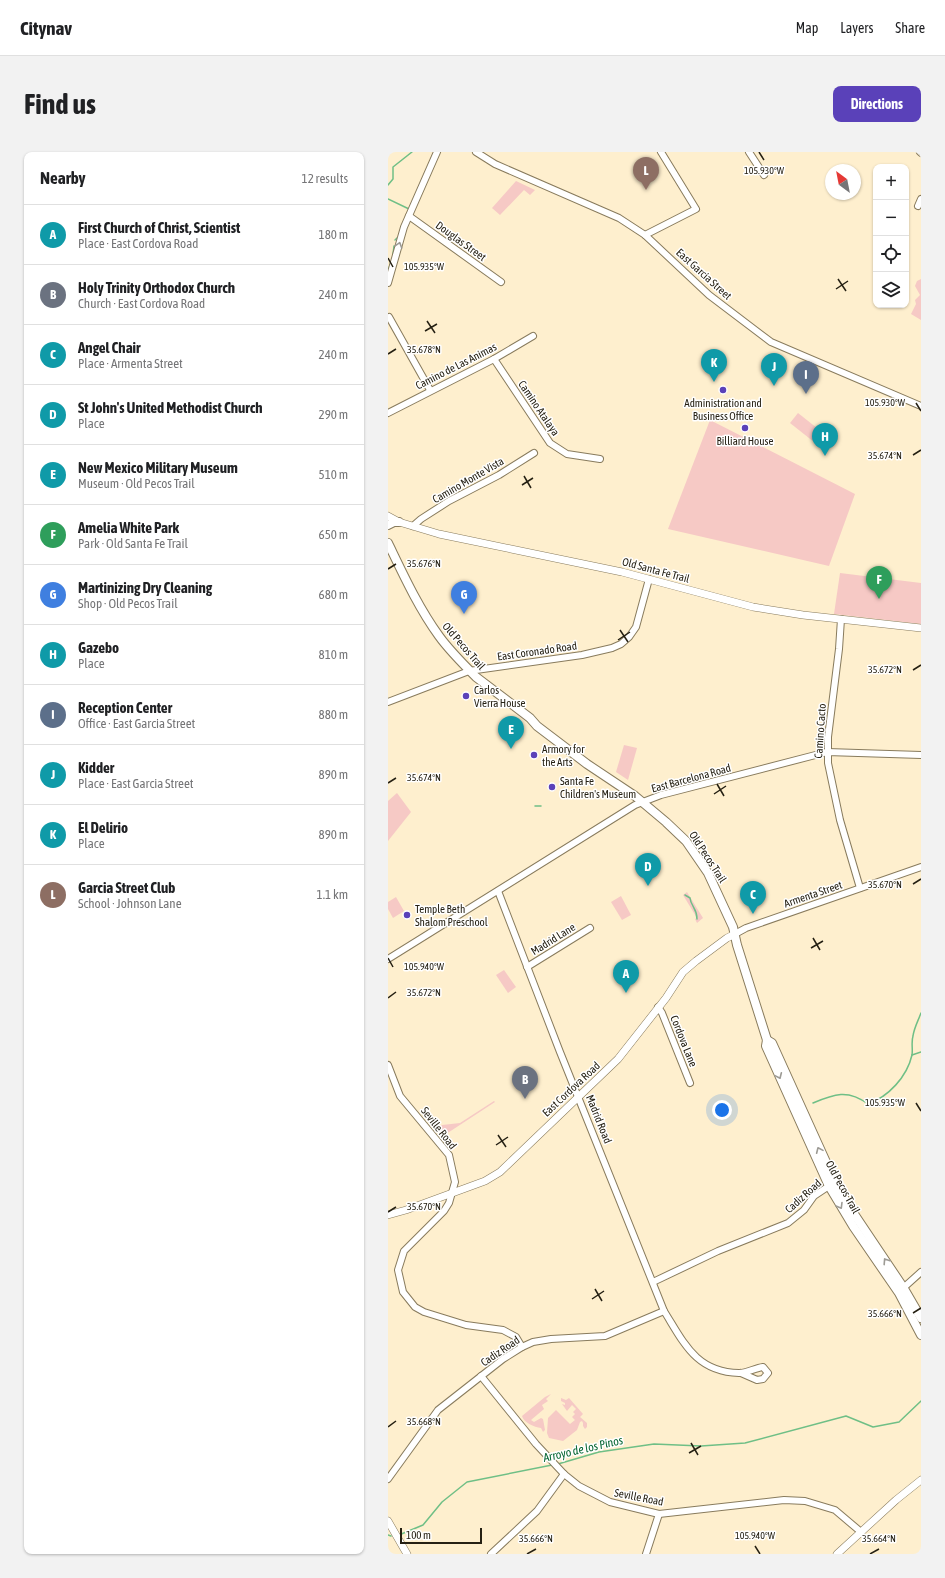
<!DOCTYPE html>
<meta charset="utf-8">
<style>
:root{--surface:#fff;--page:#f2f2f2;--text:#202124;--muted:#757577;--line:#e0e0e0;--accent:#5a41b9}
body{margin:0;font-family:"Asap Condensed",sans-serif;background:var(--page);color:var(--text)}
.controls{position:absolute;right:12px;top:12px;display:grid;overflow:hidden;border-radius:8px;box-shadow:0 1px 3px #0004}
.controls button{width:36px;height:36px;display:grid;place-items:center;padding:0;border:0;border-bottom:1px solid var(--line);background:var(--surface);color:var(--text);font:20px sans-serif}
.compass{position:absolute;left:437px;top:12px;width:36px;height:36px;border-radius:50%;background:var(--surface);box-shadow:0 1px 3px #0004;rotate:328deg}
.scale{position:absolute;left:12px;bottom:10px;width:82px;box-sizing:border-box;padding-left:4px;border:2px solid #252013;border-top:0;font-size:11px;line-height:14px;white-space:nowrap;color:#252013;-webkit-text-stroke:3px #fff;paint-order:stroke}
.you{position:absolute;left:334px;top:958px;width:14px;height:14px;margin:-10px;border:3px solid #fff;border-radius:50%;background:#1a73e8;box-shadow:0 0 0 6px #1a73e833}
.badge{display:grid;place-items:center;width:26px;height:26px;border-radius:50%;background:var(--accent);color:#fff;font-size:13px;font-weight:700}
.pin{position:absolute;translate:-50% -33px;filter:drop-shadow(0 1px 2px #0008)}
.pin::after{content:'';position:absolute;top:21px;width:14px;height:12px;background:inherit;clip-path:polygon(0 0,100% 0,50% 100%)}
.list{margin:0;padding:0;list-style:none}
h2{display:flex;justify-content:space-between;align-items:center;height:52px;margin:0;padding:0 16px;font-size:17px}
h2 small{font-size:13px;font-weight:400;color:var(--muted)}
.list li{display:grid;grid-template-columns:26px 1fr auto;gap:12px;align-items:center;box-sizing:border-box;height:60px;padding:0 16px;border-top:1px solid var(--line)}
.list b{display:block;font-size:15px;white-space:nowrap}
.list p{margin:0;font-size:13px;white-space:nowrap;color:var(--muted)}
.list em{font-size:13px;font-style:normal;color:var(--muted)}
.icon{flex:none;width:22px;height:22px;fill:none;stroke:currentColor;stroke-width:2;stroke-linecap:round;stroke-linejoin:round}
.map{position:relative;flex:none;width:533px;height:1402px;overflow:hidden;border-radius:8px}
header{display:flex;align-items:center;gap:24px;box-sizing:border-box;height:56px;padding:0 20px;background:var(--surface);border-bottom:1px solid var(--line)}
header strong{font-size:19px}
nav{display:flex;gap:22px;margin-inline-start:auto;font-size:14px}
.intro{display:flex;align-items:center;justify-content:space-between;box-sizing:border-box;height:96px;padding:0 24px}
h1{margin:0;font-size:28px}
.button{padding:10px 18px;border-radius:8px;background:var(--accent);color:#fff;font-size:14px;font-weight:700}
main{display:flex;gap:24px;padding:0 24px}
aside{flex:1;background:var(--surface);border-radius:8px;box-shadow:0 1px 3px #0004}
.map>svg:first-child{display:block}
.green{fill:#f6c9c5}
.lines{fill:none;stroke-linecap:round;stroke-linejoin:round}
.stream{stroke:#6fbf86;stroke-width:1.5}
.minor-casing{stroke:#887b5d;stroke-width:8}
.tertiary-casing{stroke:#887b5d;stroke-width:8}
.secondary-casing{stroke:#887b5d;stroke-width:10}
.minor{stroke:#fff;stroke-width:6}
.tertiary{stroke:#fff;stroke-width:7}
.secondary{stroke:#fff;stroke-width:8}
.oneway{stroke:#9d9b95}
.ticks{fill:none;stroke:#252013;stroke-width:1.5}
.poi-dot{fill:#5a41b9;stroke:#fff;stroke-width:1.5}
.labels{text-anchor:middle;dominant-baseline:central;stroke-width:3;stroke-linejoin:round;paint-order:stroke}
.street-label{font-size:11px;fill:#252013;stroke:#fff}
.poi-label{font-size:11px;fill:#252013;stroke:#fff;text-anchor:start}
.water-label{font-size:12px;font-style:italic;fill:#056632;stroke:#fff}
.ticks-label{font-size:10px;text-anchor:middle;fill:#252013;stroke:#fff;stroke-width:3;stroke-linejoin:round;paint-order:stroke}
</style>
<header>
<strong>Citynav</strong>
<nav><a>Map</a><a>Layers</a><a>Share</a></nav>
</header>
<div class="intro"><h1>Find us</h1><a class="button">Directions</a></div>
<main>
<aside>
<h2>Nearby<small>12 results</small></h2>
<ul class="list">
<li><span class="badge" style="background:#0f9aa8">A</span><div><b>First Church of Christ, Scientist</b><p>Place · East Cordova Road</p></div><em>180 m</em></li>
<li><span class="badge" style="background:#6b7280">B</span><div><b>Holy Trinity Orthodox Church</b><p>Church · East Cordova Road</p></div><em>240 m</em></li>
<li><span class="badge" style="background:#0f9aa8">C</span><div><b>Angel Chair</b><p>Place · Armenta Street</p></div><em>240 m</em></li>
<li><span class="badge" style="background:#0f9aa8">D</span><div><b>St John's United Methodist Church</b><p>Place</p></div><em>290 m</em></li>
<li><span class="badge" style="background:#0f9aa8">E</span><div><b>New Mexico Military Museum</b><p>Museum · Old Pecos Trail</p></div><em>510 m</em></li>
<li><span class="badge" style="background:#2e9e5b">F</span><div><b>Amelia White Park</b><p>Park · Old Santa Fe Trail</p></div><em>650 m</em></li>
<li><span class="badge" style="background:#3f7fe0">G</span><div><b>Martinizing Dry Cleaning</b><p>Shop · Old Pecos Trail</p></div><em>680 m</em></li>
<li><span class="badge" style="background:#0f9aa8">H</span><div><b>Gazebo</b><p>Place</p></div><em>810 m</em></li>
<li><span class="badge" style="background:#5c6f8a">I</span><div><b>Reception Center</b><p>Office · East Garcia Street</p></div><em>880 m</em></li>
<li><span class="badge" style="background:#0f9aa8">J</span><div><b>Kidder</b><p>Place · East Garcia Street</p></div><em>890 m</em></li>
<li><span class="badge" style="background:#0f9aa8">K</span><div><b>El Delirio</b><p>Place</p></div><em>890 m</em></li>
<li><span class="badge" style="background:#8d6e63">L</span><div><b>Garcia Street Club</b><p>School · Johnson Lane</p></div><em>1.1 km</em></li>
</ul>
</aside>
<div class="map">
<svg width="533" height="1402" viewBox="0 0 533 1402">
<rect width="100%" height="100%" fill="#feefce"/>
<g class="green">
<polygon points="128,29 147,38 142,43 136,38 112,63 104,56"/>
<polygon points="533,127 533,168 523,162 528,152 527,148 532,143 527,134 529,129"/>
<polygon points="410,261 434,280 426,290 402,271"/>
<polygon points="322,268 467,342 441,414 280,377"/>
<polygon points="452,421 533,431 533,472 446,462"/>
<polygon points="236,593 249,596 240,628 228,620"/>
<polygon points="9,641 23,660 0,689 0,649"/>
<polygon points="299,740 315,766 309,771 307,767 309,766 295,743"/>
<polygon points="233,744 243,763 234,768 223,750"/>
<polygon points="8,745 16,759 5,766 0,757 0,750"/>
<polygon points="116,818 128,835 120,841 108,823"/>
<polygon points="106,949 107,950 55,984 49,978 54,973 72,971"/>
<path d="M163 1242 158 1247 160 1249 154 1253 156 1257 143 1268 146 1270 153 1266 155 1267 157 1278 155 1280 153 1276C146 1275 136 1271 134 1264L157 1245Z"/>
<polygon points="173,1246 178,1248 181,1246 195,1262 192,1265 199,1271 199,1275 197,1277 195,1274 195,1271 194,1269 192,1270 189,1278 175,1289 161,1286 159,1281 160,1266 168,1258 182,1272 187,1268 184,1265 187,1262 185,1260 188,1257 184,1253 179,1259 174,1252 177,1253 177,1251 173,1249"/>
</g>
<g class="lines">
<g class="stream">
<polyline points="0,33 5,27 5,15 24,0"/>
<polyline points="0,47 21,57"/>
<polyline points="7,88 9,86"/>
<polyline points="5,102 6,94"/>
<polyline points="0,119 3,110"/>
<polyline points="147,654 153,654"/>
<path d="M297 743 302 746C303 755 309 756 309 767"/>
<polyline points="524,903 533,900"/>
<path d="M425 951C446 942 460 937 480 952 500 945 519 925 524 903 525 897 523 890 525 884 526 876 530 869 533 861"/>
<polyline points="170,1312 211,1300 266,1292 313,1294 357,1291 458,1264 485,1275 511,1270 533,1249"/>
<polyline points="0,1383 3,1384"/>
<polyline points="11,1383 35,1373 54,1350 79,1330 164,1313"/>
</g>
<defs>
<g id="minor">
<polyline points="88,0 107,12 231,66 257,83 321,143 383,190 533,254"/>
<polyline points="361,0 376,23"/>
<polyline points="532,0 533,1"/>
<polyline points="530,54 533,47"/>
<polyline points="21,64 113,130"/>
<polyline points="257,83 308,57 273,0"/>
<polyline points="0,131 16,75 49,0"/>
<polyline points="1,165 42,238"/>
<polyline points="106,207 162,291 179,302 212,307"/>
<polyline points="0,261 106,207 145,184"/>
<polyline points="25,374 33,367 61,349 111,323 146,301"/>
<polyline points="453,467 451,497 440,585 440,611 452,668 472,736"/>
<polyline points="0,550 81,519 194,503 224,496 233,492 241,485 248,475 261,427"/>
<path d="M110 739 172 900 276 1159C296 1191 308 1220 351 1221 359 1221 367 1216 375 1215L380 1221 375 1227 369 1228 353 1221"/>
<polyline points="347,782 358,776 533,715"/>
<polyline points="0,807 247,653 273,643 439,600 533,603"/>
<polyline points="139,815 202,776"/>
<polyline points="270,855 274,861 302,931"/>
<polyline points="0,913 12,944 61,1003 67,1030 61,1051 56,1059 16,1099 10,1118 15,1140 27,1155 36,1160 78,1173 115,1178 128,1185 134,1195"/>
<polyline points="265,1130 330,1099 400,1071 416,1058 426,1044 444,1032"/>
<polyline points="513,1138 533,1120"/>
<polyline points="93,1224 148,1292 176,1322 191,1334 222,1350 271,1362 396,1348 417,1349 447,1358 473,1380"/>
<polyline points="0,1327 50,1258 115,1207 134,1195 145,1190 163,1187 217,1184 276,1159"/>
<polyline points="103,1402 149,1359 176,1322"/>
<polyline points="258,1402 271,1362"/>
</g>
<g id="tertiary">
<polyline points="0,364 11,370 51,382 234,420 365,455 415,463 533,476"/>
<polyline points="0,1063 18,1058 97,1029 112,1020 230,907 278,846 295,820 308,809 339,786 347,782"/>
<polyline points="0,1369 19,1402"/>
<polyline points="449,1402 508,1348 533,1328"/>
</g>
<g id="secondary">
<polyline points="0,373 6,370 11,370"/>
<path d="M0 391C15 422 30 455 51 484 61 498 75 512 88 525L142 566 149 574 199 612 247 644 278 670 298 689 320 721 345 775 349 793 379 888 378 894 441 1034 465 1074 511 1141 533 1183"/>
<polyline points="379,888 384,891 447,1030 460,1053 515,1135 533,1166"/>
</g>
</defs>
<use href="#minor" class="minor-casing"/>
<use href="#tertiary" class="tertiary-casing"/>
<use href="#secondary" class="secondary-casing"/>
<use href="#minor" class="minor"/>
<use href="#tertiary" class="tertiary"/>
<use href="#secondary" class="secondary"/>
</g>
<defs><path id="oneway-chevron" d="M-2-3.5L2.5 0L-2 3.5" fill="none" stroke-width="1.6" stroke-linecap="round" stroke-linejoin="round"/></defs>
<g class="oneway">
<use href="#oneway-chevron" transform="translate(11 93) rotate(-73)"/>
<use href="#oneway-chevron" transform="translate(391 924) rotate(66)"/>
<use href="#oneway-chevron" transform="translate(431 998) rotate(-114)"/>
<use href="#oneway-chevron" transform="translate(452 1054) rotate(59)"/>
<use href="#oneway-chevron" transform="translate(498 1109) rotate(-123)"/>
</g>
<path class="ticks" d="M371 0 376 8M0 106 5 115M450 127 458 139M448 137 460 129M39 169 47 181M37 179 49 172M0 202 8 197M528 251 533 259M525 303 533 298M136 324 143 336M134 333 145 326M0 417 8 412M232 478 240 490M230 488 242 480M525 518 533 513M0 631 8 626M329 632 336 644M326 642 338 634M525 732 533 727M425 786 432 798M423 796 435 789M0 806 5 815M0 846 8 840M528 951 533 959M110 983 118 995M108 993 120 985M0 1060 8 1055M207 1137 214 1149M204 1147 216 1139M525 1161 533 1156M0 1275 8 1269M303 1291 310 1303M301 1301 313 1294M367 1394 372 1402M139 1402 148 1397M482 1402 491 1397"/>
<g class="poi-dot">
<circle cx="335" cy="238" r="4"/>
<circle cx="357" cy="276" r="4"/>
<circle cx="78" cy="544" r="4"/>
<circle cx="146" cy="603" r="4"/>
<circle cx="164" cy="635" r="4"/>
<circle cx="19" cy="763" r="4"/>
</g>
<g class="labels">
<g class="street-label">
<text transform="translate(73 89) rotate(36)">Douglas Street</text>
<text transform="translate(316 122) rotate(42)">East Garcia Street</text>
<text transform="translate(68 214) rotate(-27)">Camino de Las Animas</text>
<text transform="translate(151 256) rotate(56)">Camino Atalaya</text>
<text transform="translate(80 328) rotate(-30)">Camino Monte Vista</text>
<text transform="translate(268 418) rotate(15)">Old Santa Fe Trail</text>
<text transform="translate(76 494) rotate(49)">Old Pecos Trail</text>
<text transform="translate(149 499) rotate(-8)">East Coronado Road</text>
<text transform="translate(432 579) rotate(-86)">Camino Cacto</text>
<text transform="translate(303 626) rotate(-15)">East Barcelona Road</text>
<text transform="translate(320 705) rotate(57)">Old Pecos Trail</text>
<text transform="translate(425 742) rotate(-19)">Armenta Street</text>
<text transform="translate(165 787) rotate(-32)">Madrid Lane</text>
<text transform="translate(296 889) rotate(68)">Cordova Lane</text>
<text transform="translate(183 937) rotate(-43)">East Cordova Road</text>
<text transform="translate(211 967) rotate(68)">Madrid Road</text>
<text transform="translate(51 976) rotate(52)">Seville Road</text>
<text transform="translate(455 1035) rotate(61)">Old Pecos Trail</text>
<text transform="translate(415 1044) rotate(-42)">Cadiz Road</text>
<text transform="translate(112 1199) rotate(-34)">Cadiz Road</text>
<text transform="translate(251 1345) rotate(11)">Seville Road</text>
</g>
<g class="poi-label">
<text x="335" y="251" text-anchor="middle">Administration and<tspan x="335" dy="13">Business Office</tspan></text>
<text x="357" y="289" text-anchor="middle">Billiard House</text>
<text x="86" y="538">Carlos<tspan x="86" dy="13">Vierra House</tspan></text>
<text x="154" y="597">Armory for<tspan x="154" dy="13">the Arts</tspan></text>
<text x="172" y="629">Santa Fe<tspan x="172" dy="13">Children's Museum</tspan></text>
<text x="27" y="757">Temple Beth<tspan x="27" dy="13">Shalom Preschool</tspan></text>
</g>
<g class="water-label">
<text transform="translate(195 1297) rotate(-13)">Arroyo de los Pinos</text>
</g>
</g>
<g class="ticks-label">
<text x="376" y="22">105.930°W</text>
<text x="36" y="118">105.935°W</text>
<text x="36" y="201">35.678°N</text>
<text x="497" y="254">105.930°W</text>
<text x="497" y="307">35.674°N</text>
<text x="36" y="415">35.676°N</text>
<text x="497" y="521">35.672°N</text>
<text x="36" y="629">35.674°N</text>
<text x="497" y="736">35.670°N</text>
<text x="36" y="818">105.940°W</text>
<text x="36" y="844">35.672°N</text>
<text x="497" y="954">105.935°W</text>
<text x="36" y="1058">35.670°N</text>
<text x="497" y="1165">35.666°N</text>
<text x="36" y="1273">35.668°N</text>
<text x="367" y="1387">105.940°W</text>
<text x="148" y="1390">35.666°N</text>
<text x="491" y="1390">35.664°N</text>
</g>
</svg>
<div class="controls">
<button>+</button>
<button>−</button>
<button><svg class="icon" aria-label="locate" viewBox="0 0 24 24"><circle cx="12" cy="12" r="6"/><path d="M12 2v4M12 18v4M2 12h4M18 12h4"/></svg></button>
<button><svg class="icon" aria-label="layers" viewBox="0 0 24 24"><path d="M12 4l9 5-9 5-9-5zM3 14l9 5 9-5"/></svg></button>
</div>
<svg class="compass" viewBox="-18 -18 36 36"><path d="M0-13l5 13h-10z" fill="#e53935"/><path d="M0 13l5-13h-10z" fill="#757577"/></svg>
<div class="scale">100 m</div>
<div class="you"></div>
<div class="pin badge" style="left:238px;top:841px;background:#0f9aa8">A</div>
<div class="pin badge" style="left:137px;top:947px;background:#6b7280">B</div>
<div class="pin badge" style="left:365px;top:762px;background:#0f9aa8">C</div>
<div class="pin badge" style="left:260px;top:734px;background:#0f9aa8">D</div>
<div class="pin badge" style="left:123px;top:597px;background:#0f9aa8">E</div>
<div class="pin badge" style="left:491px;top:447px;background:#2e9e5b">F</div>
<div class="pin badge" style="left:76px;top:462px;background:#3f7fe0">G</div>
<div class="pin badge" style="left:437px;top:304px;background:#0f9aa8">H</div>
<div class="pin badge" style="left:418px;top:242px;background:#5c6f8a">I</div>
<div class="pin badge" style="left:386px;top:234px;background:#0f9aa8">J</div>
<div class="pin badge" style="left:326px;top:230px;background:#0f9aa8">K</div>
<div class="pin badge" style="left:258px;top:38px;background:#8d6e63">L</div>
</div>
</main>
